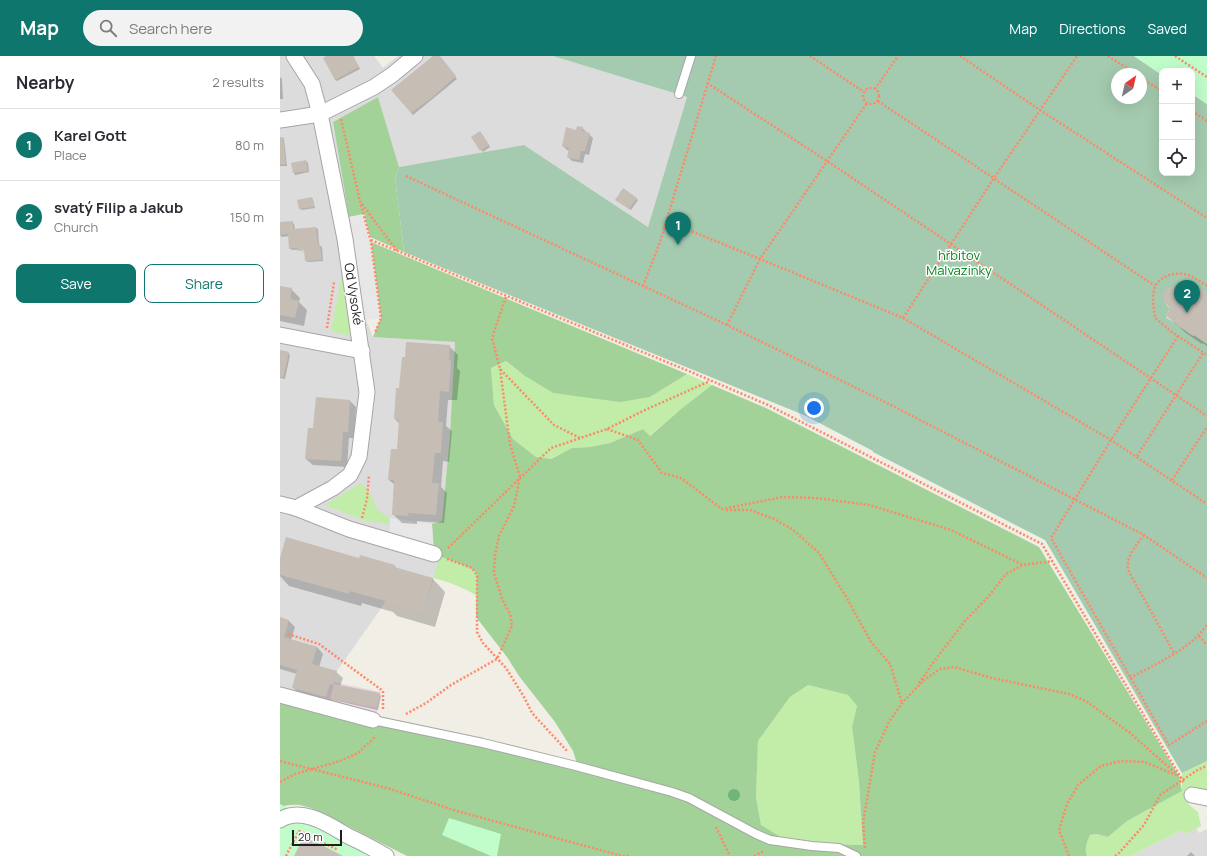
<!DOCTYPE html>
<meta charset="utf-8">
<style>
:root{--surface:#fff;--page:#f2f2f3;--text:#2b2b33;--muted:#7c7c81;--line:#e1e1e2;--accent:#0f766e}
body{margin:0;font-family:Manrope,sans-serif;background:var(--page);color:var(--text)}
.controls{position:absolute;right:12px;top:12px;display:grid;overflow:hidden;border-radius:8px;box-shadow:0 4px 16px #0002}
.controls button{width:36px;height:36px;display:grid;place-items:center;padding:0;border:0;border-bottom:1px solid var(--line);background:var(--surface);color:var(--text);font:20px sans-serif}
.compass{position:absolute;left:831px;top:12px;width:36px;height:36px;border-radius:50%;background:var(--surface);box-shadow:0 4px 16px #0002;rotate:34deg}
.scale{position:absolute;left:12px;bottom:10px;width:50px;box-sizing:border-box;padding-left:4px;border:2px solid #1f1f1f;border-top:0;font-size:11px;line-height:14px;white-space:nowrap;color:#1f1f1f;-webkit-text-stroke:3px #fff;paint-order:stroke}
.you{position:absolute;left:534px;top:352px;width:14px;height:14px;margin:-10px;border:3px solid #fff;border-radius:50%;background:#1a73e8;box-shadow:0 0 0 6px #1a73e833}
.badge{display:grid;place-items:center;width:26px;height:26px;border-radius:50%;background:var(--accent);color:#fff;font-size:13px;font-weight:700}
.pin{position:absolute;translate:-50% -33px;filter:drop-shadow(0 1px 2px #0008)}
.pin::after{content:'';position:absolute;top:21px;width:14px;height:12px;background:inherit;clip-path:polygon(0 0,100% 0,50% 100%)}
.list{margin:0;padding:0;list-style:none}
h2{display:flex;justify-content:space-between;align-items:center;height:52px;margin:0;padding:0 16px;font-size:17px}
h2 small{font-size:13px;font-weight:400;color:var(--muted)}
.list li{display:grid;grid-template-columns:26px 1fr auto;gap:12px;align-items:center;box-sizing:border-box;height:72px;padding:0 16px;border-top:1px solid var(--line)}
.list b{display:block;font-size:15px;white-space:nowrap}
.list p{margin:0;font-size:13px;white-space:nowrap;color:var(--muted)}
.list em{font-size:13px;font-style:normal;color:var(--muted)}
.actions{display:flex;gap:8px;padding:12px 16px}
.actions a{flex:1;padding:9px 0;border:1px solid var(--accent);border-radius:8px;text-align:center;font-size:14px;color:var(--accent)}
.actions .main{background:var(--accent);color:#fff}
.icon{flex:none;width:22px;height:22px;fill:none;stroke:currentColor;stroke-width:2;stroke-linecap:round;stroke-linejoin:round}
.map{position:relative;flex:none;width:927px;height:800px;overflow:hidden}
header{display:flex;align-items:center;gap:24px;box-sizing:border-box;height:56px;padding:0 20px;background:var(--accent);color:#fff}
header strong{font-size:19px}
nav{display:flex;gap:22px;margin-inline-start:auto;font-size:14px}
.search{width:280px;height:36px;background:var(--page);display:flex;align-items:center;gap:10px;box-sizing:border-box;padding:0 14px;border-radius:22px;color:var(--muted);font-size:15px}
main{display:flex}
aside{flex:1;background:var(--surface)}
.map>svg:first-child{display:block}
.residential{fill:#dddcdc}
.industrial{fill:#ead6e4}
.grass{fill:#c2eda8}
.forest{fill:#a2d297;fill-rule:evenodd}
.cemetery{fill:#a4cbaf;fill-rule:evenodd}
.park{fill:#c0fdcb}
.parking{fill:#e7e7e7}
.shadow{fill:#0003}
.building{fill:#c6bdb4}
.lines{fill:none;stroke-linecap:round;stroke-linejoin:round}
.lane-casing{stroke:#a6a6a6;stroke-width:10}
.street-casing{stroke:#a6a6a6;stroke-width:17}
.path{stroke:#ff8867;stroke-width:2.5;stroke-dasharray:2 2;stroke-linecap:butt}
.lane{stroke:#fff;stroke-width:8}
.street{stroke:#fff;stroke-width:15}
.tree{fill:#6fb478}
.labels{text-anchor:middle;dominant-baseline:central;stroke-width:3;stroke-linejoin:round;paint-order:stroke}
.park-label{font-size:13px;fill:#05851e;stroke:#fff}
.street-label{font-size:13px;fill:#1f1f1f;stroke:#fff}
</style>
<header>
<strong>Map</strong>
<div class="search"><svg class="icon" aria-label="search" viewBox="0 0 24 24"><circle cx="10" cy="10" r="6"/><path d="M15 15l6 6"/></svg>Search here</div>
<nav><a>Map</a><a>Directions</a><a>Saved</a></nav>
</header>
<main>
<aside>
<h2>Nearby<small>2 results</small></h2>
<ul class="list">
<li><span class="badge">1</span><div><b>Karel Gott</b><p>Place</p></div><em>80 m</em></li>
<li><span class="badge">2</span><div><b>svatý Filip a Jakub</b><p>Church</p></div><em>150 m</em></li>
</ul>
<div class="actions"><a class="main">Save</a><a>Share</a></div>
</aside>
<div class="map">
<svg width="927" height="800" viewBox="0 0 927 800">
<rect width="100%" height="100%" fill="#f0eee5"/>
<g class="residential">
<polygon points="0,0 94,0 103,12 118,0 273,0 407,41 368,171 244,89 119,111 98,41 53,66 86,264 93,281 175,286 170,379 162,465 153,468 160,500 143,559 104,548 57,615 53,629 45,645 0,634"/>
<polygon points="916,772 919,777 927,773 927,800 850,800 902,774 905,778"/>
</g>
<polygon class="industrial" points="54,626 101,636 96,660 45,645 50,628 53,629"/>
<g class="grass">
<polygon points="63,212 74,281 51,275"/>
<polygon points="226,305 245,320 273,337 298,340 370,341 407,318 432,329 401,353 369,380 363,373 330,387 310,391 292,392 270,403 256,401 233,383 214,349 211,312"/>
<path d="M81 427C89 433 94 444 97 454L110 462V468L86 465 45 449Z"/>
<path d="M160 500 192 512 197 517V540C183 531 169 526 153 522Z"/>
<polygon points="528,629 568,639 577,650 572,671 579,726 583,789 509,787 481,769 476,741 478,685 510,641"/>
<path d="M927 705V737L914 735 908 748 918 756 921 770 905 778 902 774 850 800H807C804 794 807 785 810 779L815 778 828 781 847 765 902 735V717Z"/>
</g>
<g class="forest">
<polygon points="98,41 119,111 115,121 124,196 90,181 84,158 69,161 53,66"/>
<path d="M91 186 407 318 370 341 340 346 273 337 245 320 226 305 211 312 214 349 233 383 256 401 271 403 292 392 310 391 330 387 363 373 370 380 401 353 432 329 486 352 759 491 899 720 902 735 847 765 828 781 816 778 810 779C807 785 804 794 807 800H127L36 754C22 749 15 747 0 751V647L90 670 95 666 299 713 293 695 275 666 239 620 227 601 196 561 197 517 191 512 154 498 152 468 162 465 170 379 175 286 93 281 101 262ZM528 629 568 639 577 650 572 671 579 726 583 789 510 787 481 769 476 741 478 685 510 641Z"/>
</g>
<path class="cemetery" d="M273 0H854L882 19V117H912V38L927 48V237L908 226 903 234C888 224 876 241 890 252L886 260 887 262 897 268V269L913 280 914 279 927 288V705L902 717 765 484 593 396V395L524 359 124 196 115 121 119 111 244 89 368 171 407 41ZM837 18H861V42H837Z"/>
<g class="park">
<polygon points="854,0 927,0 927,48 912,38 912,15 882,15 882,19"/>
<polygon points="0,748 97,800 0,800"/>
<polygon points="169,762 221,778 217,800 211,800 162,779"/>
</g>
<g class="parking">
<polygon points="84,158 91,186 101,262 86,264 69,161"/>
<polygon points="110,462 152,468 154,498 109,485"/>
</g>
<g class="shadow">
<polygon points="49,0 73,0 80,13 57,25 55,24"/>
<polygon points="154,0 159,0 177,23 133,59 131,57"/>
<polygon points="0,21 2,23 3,43 0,43"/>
<polygon points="302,72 313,82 309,99 305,98 303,107 292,105 288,101 290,95 287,94 283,90 296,75"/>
<polygon points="202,78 210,91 203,96 193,81"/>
<polygon points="0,82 3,82 4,83 7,110 0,110"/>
<polygon points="26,105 28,107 29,116 15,119 14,117"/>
<polygon points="344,133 358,144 351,154 338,145"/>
<polygon points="32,142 33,144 35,152 22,154 20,153"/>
<polygon points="12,166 14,168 15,174 36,172 38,173 39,189 42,191 43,205 28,206 26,205 26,196 20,196 29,195 29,193 12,194 10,192 9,180 2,181 0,179 0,167"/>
<polygon points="0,231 11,233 20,242 19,246 27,254 24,270 0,265"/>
<polygon points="903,235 927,239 927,290 923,287 922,288 906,277 887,260"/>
<polygon points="169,290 178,299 177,312 180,315 177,344 168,344 166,370 172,375 169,406 163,405 161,431 167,437 164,467 137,465 137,468 122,467 113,458 115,429 109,424 118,394 120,368 115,363 120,333"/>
<polygon points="0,296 8,297 10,299 5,323 0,322"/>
<polygon points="70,345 76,351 74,382 69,382 67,411 33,409 26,403 34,373"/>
<polygon points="0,506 114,510 118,513 153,523 165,536 155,571 117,560 113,556 82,547 81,550 9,530 0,520"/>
<polygon points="0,562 9,565 15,571 11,584 37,591 43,598 39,611 56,616 63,622 60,630 99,638 101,640 98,654 53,644 52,647 19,638 13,631 17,618 0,613"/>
<polygon points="911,796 915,800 907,800"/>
</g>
<g class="building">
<polygon points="46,0 73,0 79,11 55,24 43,2"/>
<polygon points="153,0 160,0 176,20 154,40 131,57 111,34"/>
<polygon points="297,70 303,71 302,75 310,77 305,95 301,95 299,104 287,101 289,92 282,90 286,71 296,74"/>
<polygon points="200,75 209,89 200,95 191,81"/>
<polygon points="0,81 3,81 6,108 0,109"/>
<polygon points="26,104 28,115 13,117 11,107"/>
<polygon points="343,132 357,142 349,153 335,144"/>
<polygon points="32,141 34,151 19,153 17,144"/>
<polygon points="13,165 13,173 36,171 38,188 40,188 42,204 25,205 24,194 18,195 17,192 9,193 8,178 0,179 0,166"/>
<polygon points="908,226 927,237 927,288 914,279 913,280 886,260 890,252 884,245 883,240 885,235 889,232 894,230 903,234"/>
<polygon points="0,230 12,232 10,243 19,245 15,262 0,259"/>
<polygon points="126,286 170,289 169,304 171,305 169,336 160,335 158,366 163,366 161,397 155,397 152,427 159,427 156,459 128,457 129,460 112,459 114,424 108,424 111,393 117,393 119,364 114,363 116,332 119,332 122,301 125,301"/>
<polygon points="0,294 9,296 3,322 0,321"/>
<polygon points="36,341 70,344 68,376 63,376 61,405 25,403 28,372 33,372"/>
<polygon points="6,481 79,502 80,499 115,509 114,511 153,522 143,559 104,548 105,545 70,535 69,538 0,519 0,502"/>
<polygon points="0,561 9,564 4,581 37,591 32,608 57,615 53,629 50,628 46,641 12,632 17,614 0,609"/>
<polygon points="54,628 100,637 97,652 50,643"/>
<polygon points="24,780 63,800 14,800"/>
</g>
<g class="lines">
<defs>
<g id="lane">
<polyline points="399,38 411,0"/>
<polyline points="93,664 203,687 296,710 392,736 409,742 476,778 490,784 532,790 559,792 576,800"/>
</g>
<g id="street">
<polyline points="14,0 32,28 40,58 65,183 87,336 79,401 70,419 53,432 16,452"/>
<polyline points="0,64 40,58 94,31 112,19 135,0"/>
<polyline points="0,279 82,295"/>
<polyline points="0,448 16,452 69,473 154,498"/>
<polyline points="0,639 93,664"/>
<polyline points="912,739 927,742"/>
<path d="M0 764C22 750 49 769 68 780 81 786 94 793 106 800"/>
</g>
</defs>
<use href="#lane" class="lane-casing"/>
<use href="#street" class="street-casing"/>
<g class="path">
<polyline points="530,0 584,36"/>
<polyline points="680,0 760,54 927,162"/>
<polyline points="828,0 856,18"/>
<polyline points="895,0 927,21"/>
<polyline points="861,22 882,35"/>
<polyline points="427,27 547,105 927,360"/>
<circle cx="591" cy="40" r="8"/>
<polyline points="595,33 618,0"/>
<polyline points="598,45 875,230"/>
<polyline points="912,55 927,65"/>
<polyline points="61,63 80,145 91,186 101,262 95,277"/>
<polyline points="126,120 447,269 605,346 864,479 927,522"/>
<polyline points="82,148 117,195"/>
<polyline points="386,165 480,203 623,262 831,384 927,448"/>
<polyline points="91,184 411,316 488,349 762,488 904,727"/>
<polyline points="363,230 380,186 436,0"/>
<path d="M927 230C922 227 917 223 911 220 899 215 881 218 875 231 871 240 874 252 875 262L893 277 927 299"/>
<polyline points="226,241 212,282 220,313 274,369 300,382"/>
<polyline points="623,262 714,122 797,0"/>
<polyline points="447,269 480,203 587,47"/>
<polyline points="47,272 54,226"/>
<polyline points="898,280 831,384 771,482 889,689 927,665"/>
<polyline points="327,373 358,384 382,417 401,422 442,453 503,441 536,442 589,449 671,474 743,509"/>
<polyline points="857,400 923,297"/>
<polyline points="892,424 927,371"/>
<polyline points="446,454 470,454 494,463 512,473 539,497 565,539 591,586 610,608 622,647"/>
<polyline points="82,462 87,443 89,419"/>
<path d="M864 479C856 490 846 499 848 514L894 597"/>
<polyline points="168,492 271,392 327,373 365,354 430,325"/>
<polyline points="167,503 192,512 197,519 197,576 203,587 226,612 244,641 252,657 288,696"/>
<polyline points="8,578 39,588 103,635 103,653"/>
<polyline points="919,580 927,589"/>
<path d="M850 622C877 607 909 594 927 569"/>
<polyline points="639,627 655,604 685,565 708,541 726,518 743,509 773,505"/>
<polyline points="126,658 146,647 171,629 217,603 232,570 230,558 222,543 214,517 215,499 219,480 234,450 240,421 230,388 220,313"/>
<polyline points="0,705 107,732 177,755 342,800 351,800"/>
<polyline points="0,726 15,718 60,705 78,697 96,680"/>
<polyline points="436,771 450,800"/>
<polyline points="585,792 583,767 595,696 609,666 622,647 644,624 660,613 674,611 712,622 789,638 806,645 850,677 901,722"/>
<polyline points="6,800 19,775 58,794"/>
<polyline points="474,800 484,795"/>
<polyline points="789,800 779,774 787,748 798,729 821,710 841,705 865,706 896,719"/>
<polyline points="835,800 839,797 864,769 880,739 919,713 927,710"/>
</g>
<use href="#lane" class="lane"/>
<use href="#street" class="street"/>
</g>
<circle class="tree" cx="454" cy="739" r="6"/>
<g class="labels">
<g class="park-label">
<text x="679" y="199">hřbitov<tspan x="679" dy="15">Malvazinky</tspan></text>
</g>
<g class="street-label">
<text transform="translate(74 238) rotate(81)">Od Vysoké</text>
</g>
</g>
</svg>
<div class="controls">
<button>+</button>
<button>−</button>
<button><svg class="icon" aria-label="locate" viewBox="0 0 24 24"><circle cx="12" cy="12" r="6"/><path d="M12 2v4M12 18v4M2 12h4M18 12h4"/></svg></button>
</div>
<svg class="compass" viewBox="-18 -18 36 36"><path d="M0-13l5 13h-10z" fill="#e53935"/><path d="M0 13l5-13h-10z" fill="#7c7c81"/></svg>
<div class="scale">20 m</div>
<div class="you"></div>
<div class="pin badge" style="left:398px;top:189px">1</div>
<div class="pin badge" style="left:907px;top:257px">2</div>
</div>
</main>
